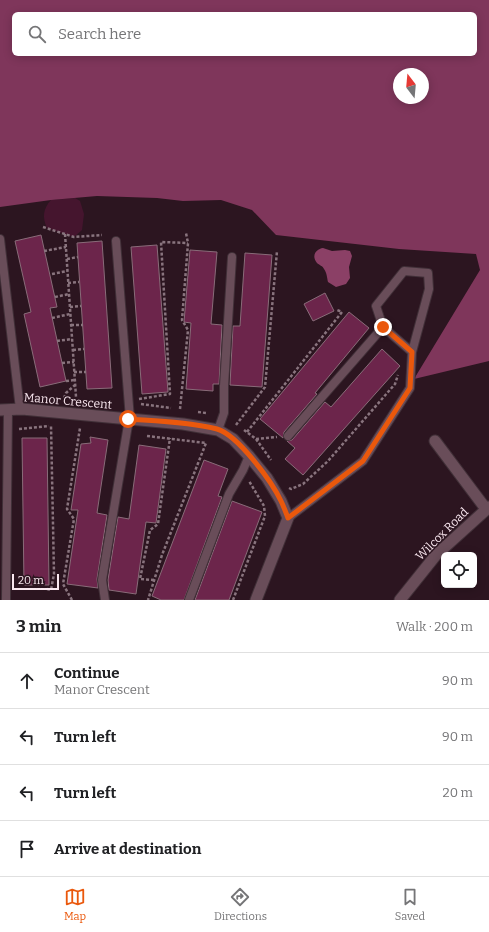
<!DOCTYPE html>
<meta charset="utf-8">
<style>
:root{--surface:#fff;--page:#f6f6f6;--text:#202124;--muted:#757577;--line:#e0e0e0;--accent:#ea580c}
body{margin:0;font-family:Bitter,serif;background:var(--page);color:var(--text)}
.controls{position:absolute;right:12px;bottom:12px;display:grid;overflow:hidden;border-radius:6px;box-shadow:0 2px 10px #0003}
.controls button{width:36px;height:36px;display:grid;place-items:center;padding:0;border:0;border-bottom:1px solid var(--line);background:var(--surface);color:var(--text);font:20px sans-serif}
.compass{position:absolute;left:393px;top:68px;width:36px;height:36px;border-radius:50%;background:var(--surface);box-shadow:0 2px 10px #0003;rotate:344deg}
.scale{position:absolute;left:12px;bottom:10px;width:47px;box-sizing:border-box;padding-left:4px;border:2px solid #fae8f0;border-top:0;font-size:11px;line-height:14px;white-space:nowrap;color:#fae8f0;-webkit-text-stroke:3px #2c1520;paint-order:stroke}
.stop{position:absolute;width:12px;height:12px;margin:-9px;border:3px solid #ea580c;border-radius:50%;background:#fff}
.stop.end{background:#ea580c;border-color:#fff;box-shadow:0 1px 4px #0008}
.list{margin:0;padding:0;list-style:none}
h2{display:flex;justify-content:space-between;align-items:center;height:52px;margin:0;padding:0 16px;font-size:17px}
h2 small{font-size:13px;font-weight:400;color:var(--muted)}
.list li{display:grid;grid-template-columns:26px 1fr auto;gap:12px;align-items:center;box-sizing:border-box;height:56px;padding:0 16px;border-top:1px solid var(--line)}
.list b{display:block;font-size:15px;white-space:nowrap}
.list p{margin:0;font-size:13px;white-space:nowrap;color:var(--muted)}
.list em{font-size:13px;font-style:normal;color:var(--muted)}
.icon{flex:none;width:22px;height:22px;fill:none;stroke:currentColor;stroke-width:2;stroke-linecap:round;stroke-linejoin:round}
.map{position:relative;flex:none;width:489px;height:600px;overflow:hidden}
.search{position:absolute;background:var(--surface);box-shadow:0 2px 10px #0003;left:12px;right:12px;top:12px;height:44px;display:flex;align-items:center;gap:10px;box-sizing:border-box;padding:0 14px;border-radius:6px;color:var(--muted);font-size:15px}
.sheet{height:276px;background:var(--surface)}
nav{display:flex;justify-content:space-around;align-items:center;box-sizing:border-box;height:56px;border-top:1px solid var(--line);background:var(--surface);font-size:11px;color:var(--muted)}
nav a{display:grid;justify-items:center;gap:2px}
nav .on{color:var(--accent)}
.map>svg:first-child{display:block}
.green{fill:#45152e}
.forest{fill:#7f365b;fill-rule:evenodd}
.water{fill:#8b4066}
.building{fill:#6c254b;stroke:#896c79}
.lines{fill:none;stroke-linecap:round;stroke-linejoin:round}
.service-casing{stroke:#413038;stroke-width:10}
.minor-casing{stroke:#413038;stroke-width:13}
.path{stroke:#89747e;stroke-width:2.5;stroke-dasharray:3 2;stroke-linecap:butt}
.service{stroke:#694d59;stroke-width:8}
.minor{stroke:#694d59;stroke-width:11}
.route{stroke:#ea580c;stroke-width:5}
.labels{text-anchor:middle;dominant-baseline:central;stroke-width:3;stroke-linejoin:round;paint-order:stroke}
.street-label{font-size:12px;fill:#fae8f0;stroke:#2c1520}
</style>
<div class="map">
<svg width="489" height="600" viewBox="0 0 489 600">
<rect width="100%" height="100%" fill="#2c1520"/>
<path class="green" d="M75 198 80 201 84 214 82 230 74 237 47 228C42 217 43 209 51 200Z"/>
<path class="forest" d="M0 0H489V361L414 379 480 270 476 254 399 249 276 235 252 210 221 200 183 201 157 198 97 196 51 200 0 207ZM14 14H475V54H14ZM399 74H423V98H399Z"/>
<path class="water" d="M323 248 332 251 345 250 350 251 352 256 349 267 350 278 346 284 336 287 328 282C327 278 327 273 324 269 323 266 319 265 317 263 311 256 316 249 323 248Z"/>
<g class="building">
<polygon points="41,235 57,307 50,308 66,381 40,387 24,314 31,312 15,241"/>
<polygon points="102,241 112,388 87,389 77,243"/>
<polygon points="157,245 168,392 142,394 131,247"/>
<polygon points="190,250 217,252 211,324 222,325 219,384 213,384 213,391 186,389 191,323 184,322"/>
<polygon points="245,253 272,255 262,387 230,385 233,326 240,326"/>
<polygon points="325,293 334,311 313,321 304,304"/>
<polygon points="349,312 369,328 315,393 317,394 284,432 283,438 260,419"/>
<polygon points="382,349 400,366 303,475 285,459 295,448 287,441 292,440 325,402 331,407"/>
<polygon points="90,437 108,440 97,513 107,515 97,579 98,588 67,584 78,510 71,510 81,444 91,443"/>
<polygon points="22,438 47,438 49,585 24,585"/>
<polygon points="139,445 166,449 156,523 146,522 136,594 109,590 108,580 118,517 129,519"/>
<polygon points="204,460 228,469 218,496 222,497 184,600 161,600 152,596"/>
<polygon points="232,501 262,512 229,600 195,600"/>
</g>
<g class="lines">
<defs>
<g id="service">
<polyline points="0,239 20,409"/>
<polyline points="116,241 130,419"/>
<polyline points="218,430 224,413 224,386 232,257"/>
<polyline points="288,436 383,327"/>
<polyline points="288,518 363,461 410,388 412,352 383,327 376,306 404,271 428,273 429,289 412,352"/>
<polyline points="6,600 8,410"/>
<polyline points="105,600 102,580 129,419"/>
<polyline points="189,600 229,494 243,470 249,456"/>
</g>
<g id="minor">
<polyline points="0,410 22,409 183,424 218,430 233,439 249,456 267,478 281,501 288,518 256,600"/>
<polyline points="435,441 486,509"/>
<polyline points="400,600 436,555 489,507"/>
</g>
</defs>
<use href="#service" class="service-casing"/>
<use href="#minor" class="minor-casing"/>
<g class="path">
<polyline points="43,227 74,237 102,235"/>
<polyline points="65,234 76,397"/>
<polyline points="44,251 66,247"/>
<polyline points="67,259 78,257"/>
<polyline points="52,274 67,271"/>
<polyline points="68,283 79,282"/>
<polyline points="55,297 69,294"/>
<polyline points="70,307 81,306"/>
<polyline points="52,318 70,314"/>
<polyline points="71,325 83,325"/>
<polyline points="57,341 72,339"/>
<polyline points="73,350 84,349"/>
<polyline points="62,363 74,362"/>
<polyline points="74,372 86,372"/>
<polyline points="66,381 75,380"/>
<polyline points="64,398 66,393 75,385"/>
<polyline points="139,399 170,394 161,242 188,243"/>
<polyline points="141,404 171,408"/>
<polyline points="180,409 188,330 182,320 188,243 186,233"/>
<polyline points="198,412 206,413"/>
<polyline points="236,425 265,387 277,251"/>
<polyline points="19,429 49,426"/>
<polyline points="244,430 256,439 271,460"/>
<polyline points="247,432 342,312 337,310"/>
<polyline points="147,436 206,443 162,555 148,600"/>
<polyline points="256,439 277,437"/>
<polyline points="289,488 291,489 303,484 328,461 395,384 398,375"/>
<polyline points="154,580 140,579 150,530 158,524 170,438"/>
<polyline points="47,589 51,590 54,574 51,425"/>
<polyline points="72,600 63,584 74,519 67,509 80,428"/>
<polyline points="233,600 265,516 264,506 249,481"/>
</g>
<use href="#service" class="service"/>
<use href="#minor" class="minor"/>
</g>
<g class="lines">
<path class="route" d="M128 419C156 421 190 422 217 429 238 435 272 482 281 501 284 507 286 513 288 518L363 461 410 388 412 352 383 327"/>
</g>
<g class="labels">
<g class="street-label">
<text transform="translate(68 401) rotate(5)">Manor Crescent</text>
<text transform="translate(442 534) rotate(-45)">Wilcox Road</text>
</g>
</g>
</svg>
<div class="controls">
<button><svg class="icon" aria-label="locate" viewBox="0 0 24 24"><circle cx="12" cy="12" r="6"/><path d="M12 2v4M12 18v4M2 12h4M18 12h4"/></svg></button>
</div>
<svg class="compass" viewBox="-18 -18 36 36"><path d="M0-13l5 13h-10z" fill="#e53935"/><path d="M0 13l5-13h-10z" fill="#757577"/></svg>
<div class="scale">20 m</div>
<div class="stop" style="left:128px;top:419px"></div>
<div class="stop end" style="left:383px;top:327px"></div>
<div class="search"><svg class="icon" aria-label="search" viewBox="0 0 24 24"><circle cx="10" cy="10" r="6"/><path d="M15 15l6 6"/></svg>Search here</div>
</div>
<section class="sheet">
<h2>3 min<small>Walk · 200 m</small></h2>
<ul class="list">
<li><svg class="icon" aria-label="ahead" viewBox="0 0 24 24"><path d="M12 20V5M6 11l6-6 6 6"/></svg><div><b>Continue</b><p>Manor Crescent</p></div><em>90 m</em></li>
<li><svg class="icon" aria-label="left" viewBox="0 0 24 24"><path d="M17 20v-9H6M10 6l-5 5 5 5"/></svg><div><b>Turn left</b></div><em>90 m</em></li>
<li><svg class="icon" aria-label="left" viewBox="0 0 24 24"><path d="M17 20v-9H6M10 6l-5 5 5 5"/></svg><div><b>Turn left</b></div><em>20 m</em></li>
<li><svg class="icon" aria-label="arrive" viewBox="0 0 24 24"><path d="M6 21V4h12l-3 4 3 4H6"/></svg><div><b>Arrive at destination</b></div></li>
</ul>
</section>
<nav>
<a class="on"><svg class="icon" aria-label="map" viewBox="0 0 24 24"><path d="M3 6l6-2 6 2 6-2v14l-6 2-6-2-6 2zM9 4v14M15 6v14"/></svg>Map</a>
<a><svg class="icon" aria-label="directions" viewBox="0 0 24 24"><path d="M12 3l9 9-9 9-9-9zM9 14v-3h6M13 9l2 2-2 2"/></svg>Directions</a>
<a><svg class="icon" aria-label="saved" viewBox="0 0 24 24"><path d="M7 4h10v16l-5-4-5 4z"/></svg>Saved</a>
</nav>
